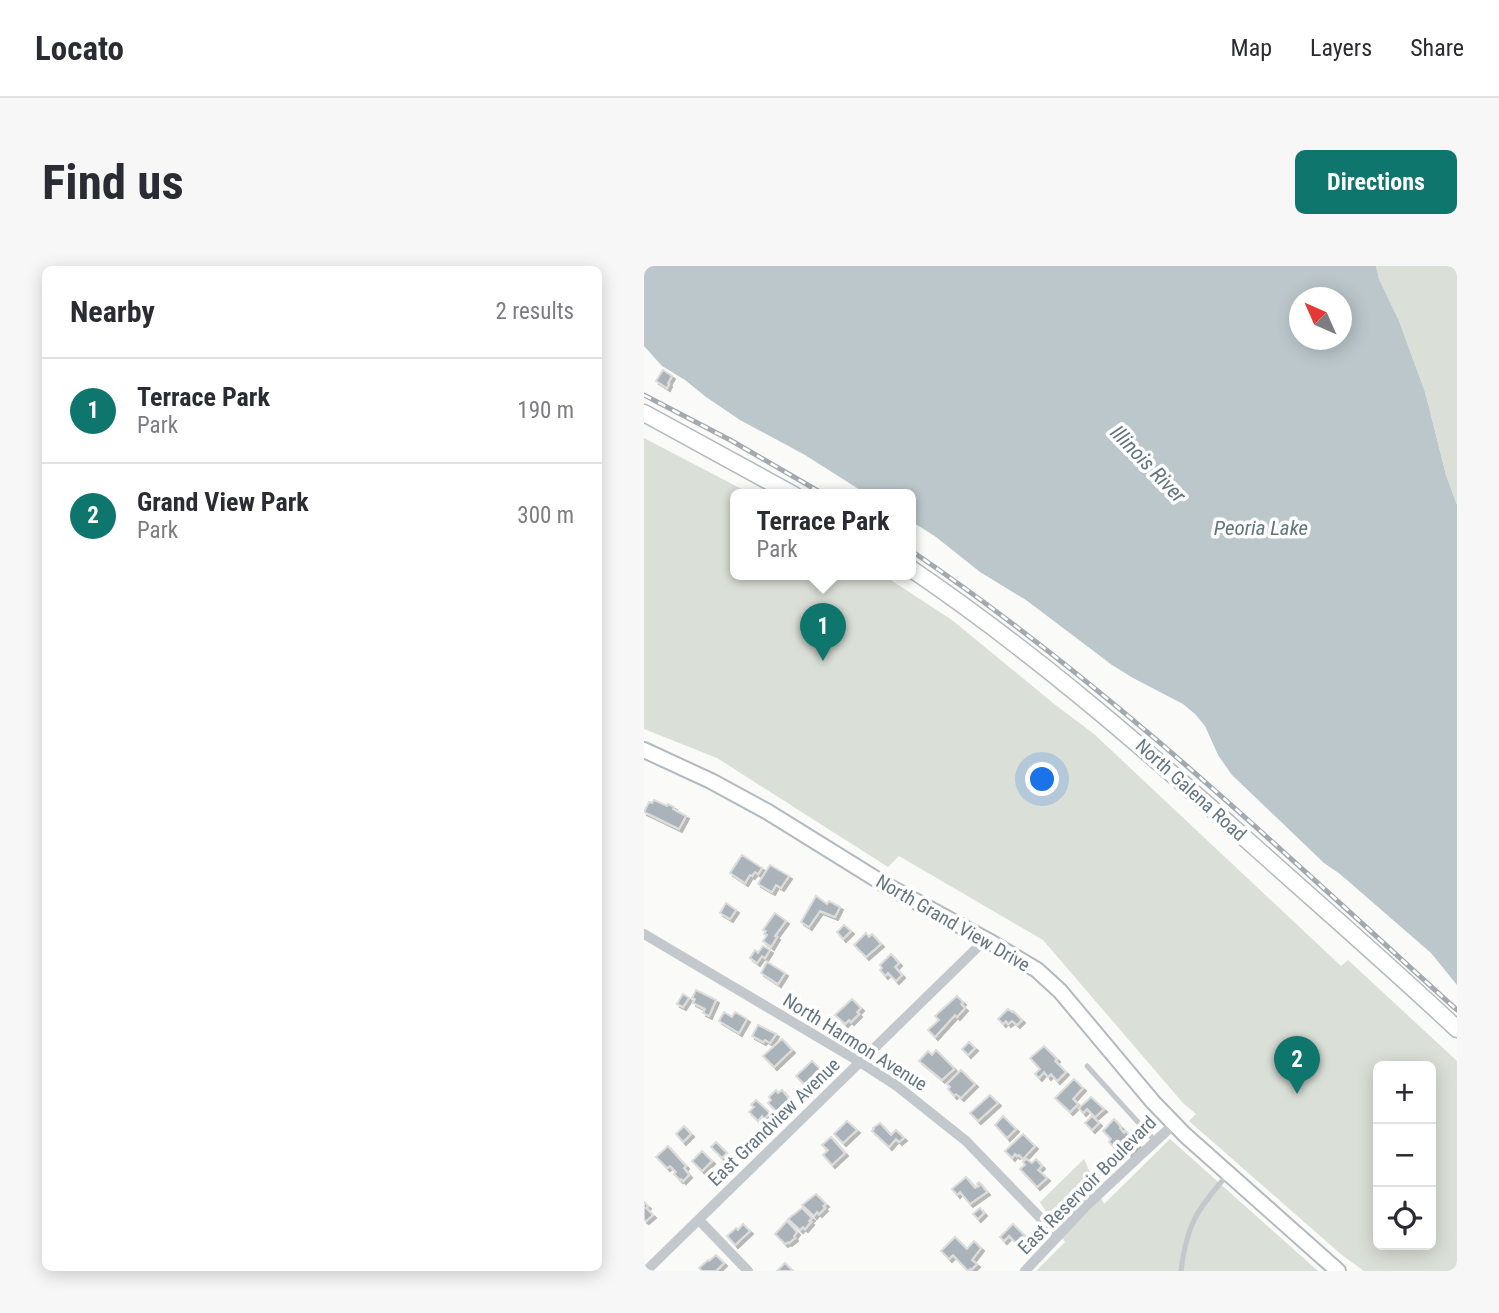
<!DOCTYPE html>
<meta charset="utf-8">
<style>
:root{--surface:#fff;--page:#f7f7f7;--text:#2b2b33;--muted:#7c7c81;--line:#e1e1e2;--accent:#0f766e}
body{margin:0;font-family:"Roboto Condensed",sans-serif;background:var(--page);color:var(--text)}
.controls{position:absolute;right:21px;bottom:21px;display:grid;overflow:hidden;border-radius:10px;box-shadow:0 4px 18px #0003}
.controls button{width:63px;height:63px;display:grid;place-items:center;padding:0;border:0;border-bottom:2px solid var(--line);background:var(--surface);color:var(--text);font:35px sans-serif}
.compass{position:absolute;left:645px;top:21px;width:63px;height:63px;border-radius:50%;background:var(--surface);box-shadow:0 4px 18px #0003;rotate:315deg}
.you{position:absolute;left:399px;top:514px;width:24px;height:24px;margin:-18px;border:5px solid #fff;border-radius:50%;background:#1a73e8;box-shadow:0 0 0 10px #1a73e833}
.badge{display:grid;place-items:center;width:46px;height:46px;border-radius:50%;background:var(--accent);color:#fff;font-size:23px;font-weight:700}
.pin{position:absolute;translate:-50% -58px;filter:drop-shadow(0 2px 4px #0008)}
.pin::after{content:'';position:absolute;top:37px;width:24px;height:21px;background:inherit;clip-path:polygon(0 0,100% 0,50% 100%)}
.popup{position:absolute;left:86px;top:223px;width:186px;height:91px;box-sizing:border-box;display:grid;place-content:center;border-radius:10px;background:var(--surface);filter:drop-shadow(0 2px 5px #0005);font-size:23px;white-space:nowrap;color:var(--muted)}
.popup b{font-size:26px;color:var(--text)}
.popup::after{content:'';position:absolute;left:50%;top:100%;margin-left:-14px;border:14px solid transparent;border-top-color:var(--surface)}
.list{margin:0;padding:0;list-style:none}
h2{display:flex;justify-content:space-between;align-items:center;height:91px;margin:0;padding:0 28px;font-size:30px}
h2 small{font-size:23px;font-weight:400;color:var(--muted)}
.list li{display:grid;grid-template-columns:46px 1fr auto;gap:21px;align-items:center;box-sizing:border-box;height:105px;padding:0 28px;border-top:2px solid var(--line)}
.list b{display:block;font-size:26px;white-space:nowrap}
.list p{margin:0;font-size:23px;white-space:nowrap;color:var(--muted)}
.list em{font-size:23px;font-style:normal;color:var(--muted)}
.icon{flex:none;width:38px;height:38px;fill:none;stroke:currentColor;stroke-width:2;stroke-linecap:round;stroke-linejoin:round}
.map{position:relative;flex:none;width:813px;height:1005px;overflow:hidden;border-radius:10px}
header{display:flex;align-items:center;gap:42px;box-sizing:border-box;height:98px;padding:0 35px;background:var(--surface);border-bottom:2px solid var(--line)}
header strong{font-size:33px}
nav{display:flex;gap:38px;margin-inline-start:auto;font-size:24px}
.intro{display:flex;align-items:center;justify-content:space-between;box-sizing:border-box;height:168px;padding:0 42px}
h1{margin:0;font-size:49px}
.button{padding:18px 32px;border-radius:10px;background:var(--accent);color:#fff;font-size:24px;font-weight:700}
main{display:flex;gap:42px;padding:0 42px}
aside{flex:1;background:var(--surface);border-radius:10px;box-shadow:0 4px 18px #0003}
.map>svg:first-child{display:block}
.green{fill:#dadfd7;fill-rule:evenodd}
.water{fill:#bbc7cb;fill-rule:evenodd}
.building{fill:#aab3b9;stroke:#dcdcda;stroke-width:2;filter:url(#shadow)}
.lines{fill:none;stroke-linecap:round;stroke-linejoin:round}
.secondary-casing{stroke:#b3babf;stroke-width:18}
.primary-casing{stroke:#b5babe;stroke-width:19}
.lane{stroke:#c3c8cc;stroke-width:5}
.street{stroke:#c3c8cc;stroke-width:10}
.secondary{stroke:#fff;stroke-width:14}
.primary{stroke:#fff;stroke-width:16}
.rail-casing{stroke:#a2aab0;stroke-width:5}
.rail{stroke:#fff;stroke-width:2.5;stroke-dasharray:8;stroke-linecap:butt}
.labels{text-anchor:middle;dominant-baseline:central;stroke-width:7;stroke-linejoin:round;paint-order:stroke}
.street-label{font-size:19px;fill:#657683;stroke:#fff}
.water-label{font-size:21px;font-style:italic;fill:#60757c;stroke:#fff}
</style>
<header>
<strong>Locato</strong>
<nav><a>Map</a><a>Layers</a><a>Share</a></nav>
</header>
<div class="intro"><h1>Find us</h1><a class="button">Directions</a></div>
<main>
<aside>
<h2>Nearby<small>2 results</small></h2>
<ul class="list">
<li><span class="badge">1</span><div><b>Terrace Park</b><p>Park</p></div><em>190 m</em></li>
<li><span class="badge">2</span><div><b>Grand View Park</b><p>Park</p></div><em>300 m</em></li>
</ul>
</aside>
<div class="map">
<svg width="813" height="1005" viewBox="0 0 813 1005">
<defs>
<filter id="shadow"><feDropShadow dx="3" dy="3" stdDeviation="0" flood-color="#0004"/></filter>
</defs>
<rect width="100%" height="100%" fill="#fafaf8"/>
<g class="green">
<polygon points="732,0 813,0 813,239 802,209 781,126 755,55 735,13"/>
<path d="M0 172 109 229H92V309H239L308 354 409 437 450 468 697 700 704 694 813 795V1005H720L699 990 545 855 552 848 539 837 399 674 255 590 244 601 73 492 0 463ZM734 800H787V979H734Z"/>
<polygon points="526,873 674,1005 392,1005 421,976 396,936 440,893 460,938"/>
</g>
<path class="water" d="M0 0H732L735 13 755 55 781 126 802 209 813 239V719L787 687 696 608 680 597 588 509 574 489 561 460 551 448 539 438 489 412 468 399 382 334 336 306 292 271 267 255 266 229H224L161 189 96 154 62 131 41 114 18 100 0 80ZM656 32H698V74H656Z"/>
<g class="building">
<polygon points="19,104 28,110 24,117 25,118 23,122 12,115"/>
<polygon points="10,534 23,540 24,538 30,541 29,543 42,550 35,563 0,546 5,536 8,537"/>
<polygon points="98,589 118,602 114,608 111,606 108,610 106,609 101,617 86,607"/>
<polygon points="126,599 145,610 137,622 132,619 128,626 114,618"/>
<polygon points="172,630 183,638 185,635 196,641 191,651 176,645 165,661 157,656"/>
<polygon points="82,637 92,644 86,653 76,647"/>
<polygon points="131,647 142,655 131,670 133,671 127,681 119,675 123,669 120,668 122,665 119,664"/>
<polygon points="200,659 207,665 199,673 193,666"/>
<polygon points="222,667 225,671 228,668 237,678 222,691 210,679"/>
<polygon points="119,680 126,684 121,692 118,690 113,697 106,692 111,684 114,687"/>
<polygon points="247,688 255,697 251,701 258,709 252,715 244,707 241,710 236,704 238,702 236,699"/>
<polygon points="123,696 141,707 134,718 117,707"/>
<polygon points="52,724 72,734 65,750 59,747 61,743 49,737 51,733 48,732"/>
<polygon points="39,728 45,732 39,741 33,738"/>
<polygon points="313,730 319,736 317,738 321,742 313,751 311,749 291,771 284,764 295,754 291,750"/>
<polygon points="208,733 217,742 213,746 215,748 207,756 205,754 201,758 191,749"/>
<polygon points="364,743 368,746 369,745 378,754 373,759 368,755 364,758 362,755 359,758 354,753"/>
<polygon points="80,746 88,751 91,746 103,753 95,767 75,755"/>
<polygon points="114,759 132,768 126,777 121,774 119,776 108,770"/>
<polygon points="138,773 148,784 130,801 119,790"/>
<polygon points="325,776 331,782 324,789 318,783"/>
<polygon points="400,780 413,793 411,795 422,806 413,815 407,808 404,811 400,806 395,812 391,808 396,803 386,792"/>
<polygon points="292,784 309,801 310,803 298,814 275,795 284,785 288,789"/>
<polygon points="168,795 176,803 162,820 152,810"/>
<polygon points="317,804 331,818 317,832 312,828 310,830 304,823 306,821 303,818"/>
<polygon points="430,813 439,822 429,833 434,838 426,846 411,832"/>
<polygon points="132,824 134,827 138,824 147,835 134,847 124,837 127,834 125,831"/>
<polygon points="346,829 354,837 334,855 326,847"/>
<polygon points="447,831 460,843 451,851 443,843 439,847 435,842"/>
<polygon points="112,834 126,847 120,853 118,850 114,855 105,846 110,841 107,839"/>
<polygon points="359,850 372,863 363,872 351,859"/>
<polygon points="448,850 455,857 448,864 441,857"/>
<polygon points="470,853 477,861 476,862 480,867 482,865 494,879 485,888 479,882 478,884 473,880 471,882 465,876 467,873 459,865"/>
<polygon points="203,855 213,864 199,877 190,868"/>
<polygon points="236,857 247,869 252,864 260,872 255,876 252,873 245,881 228,865 230,863 229,862"/>
<polygon points="40,860 47,868 39,876 32,868"/>
<polygon points="379,868 391,880 379,893 375,889 373,890 371,888 368,892 361,885"/>
<polygon points="187,871 201,887 188,899 179,889 184,884 178,879"/>
<polygon points="72,876 83,887 78,892 67,881"/>
<polygon points="24,880 42,900 40,902 45,909 39,915 37,913 36,914 30,908 32,906 26,900 23,902 12,891"/>
<polygon points="58,885 68,895 58,905 48,895"/>
<polygon points="382,893 388,897 392,893 398,900 394,904 403,912 393,921 376,903 381,899 379,896"/>
<polygon points="322,911 331,922 335,920 333,918 335,916 343,926 326,938 316,926 313,929 308,923"/>
<polygon points="172,928 182,938 179,940 181,942 175,948 173,946 170,950 158,939"/>
<polygon points="0,936 4,940 2,942 9,949 2,955 0,954"/>
<polygon points="158,942 168,952 165,955 167,956 161,963 159,961 156,964 144,953"/>
<polygon points="336,942 340,947 334,953 329,948"/>
<polygon points="143,955 153,966 150,970 151,972 145,977 144,976 141,978 131,968"/>
<polygon points="99,958 106,965 91,979 83,970 92,962 94,964"/>
<polygon points="369,958 382,971 374,979 365,970 360,975 356,971"/>
<polygon points="311,971 323,983 330,975 337,982 328,994 333,998 327,1004 326,1003 324,1005 309,989 305,993 297,985"/>
<polygon points="72,989 80,997 72,1005 58,1005 55,1002 64,994 65,995"/>
<polygon points="141,997 149,1005 133,1005"/>
</g>
<g class="lines">
<defs>
<polyline id="secondary" points="0,484 67,515 124,546 240,618 348,677 393,704 416,725 509,836 541,869 694,1005"/>
<g id="primary">
<polyline points="0,147 150,229"/>
<path d="M266 302C390 386 501 483 612 582 679 642 747 701 813 763"/>
</g>
</defs>
<use href="#secondary" class="secondary-casing"/>
<use href="#primary" class="primary-casing"/>
<g class="lane">
<polyline points="443,800 512,876"/>
<path d="M537 1005C543 957 553 944 584 908"/>
</g>
<g class="street">
<polyline points="0,668 216,796 253,820 322,875 414,970"/>
<polyline points="55,954 104,1005"/>
<polyline points="2,1005 341,674"/>
<polyline points="381,1005 443,939 530,858"/>
</g>
<use href="#secondary" class="secondary"/>
<use href="#primary" class="primary"/>
<defs>
<g id="rail">
<polyline points="0,129 88,175 181,229"/>
<path d="M266 284C464 418 637 584 813 744"/>
</g>
</defs>
<use href="#rail" class="rail-casing"/>
<use href="#rail" class="rail"/>
</g>
<g class="labels">
<g class="street-label">
<text transform="translate(547 524) rotate(42)">North Galena Road</text>
<text transform="translate(309 657) rotate(30)">North Grand View Drive</text>
<text transform="translate(211 776) rotate(32)">North Harmon Avenue</text>
<text transform="translate(130 856) rotate(-44)">East Grandview Avenue</text>
<text transform="translate(443 919) rotate(-45)">East Reservoir Boulevard</text>
</g>
<g class="water-label">
<text transform="translate(504 198) rotate(46)">Illinois River</text>
<text x="617" y="262">Peoria Lake</text>
</g>
</g>
</svg>
<div class="controls">
<button>+</button>
<button>−</button>
<button><svg class="icon" aria-label="locate" viewBox="0 0 24 24"><circle cx="12" cy="12" r="6"/><path d="M12 2v4M12 18v4M2 12h4M18 12h4"/></svg></button>
</div>
<svg class="compass" viewBox="-18 -18 36 36"><path d="M0-13l5 13h-10z" fill="#e53935"/><path d="M0 13l5-13h-10z" fill="#7c7c81"/></svg>
<div class="you"></div>
<div class="pin badge" style="left:179px;top:395px">1</div>
<div class="popup"><b>Terrace Park</b>Park</div>
<div class="pin badge" style="left:653px;top:828px">2</div>
</div>
</main>
